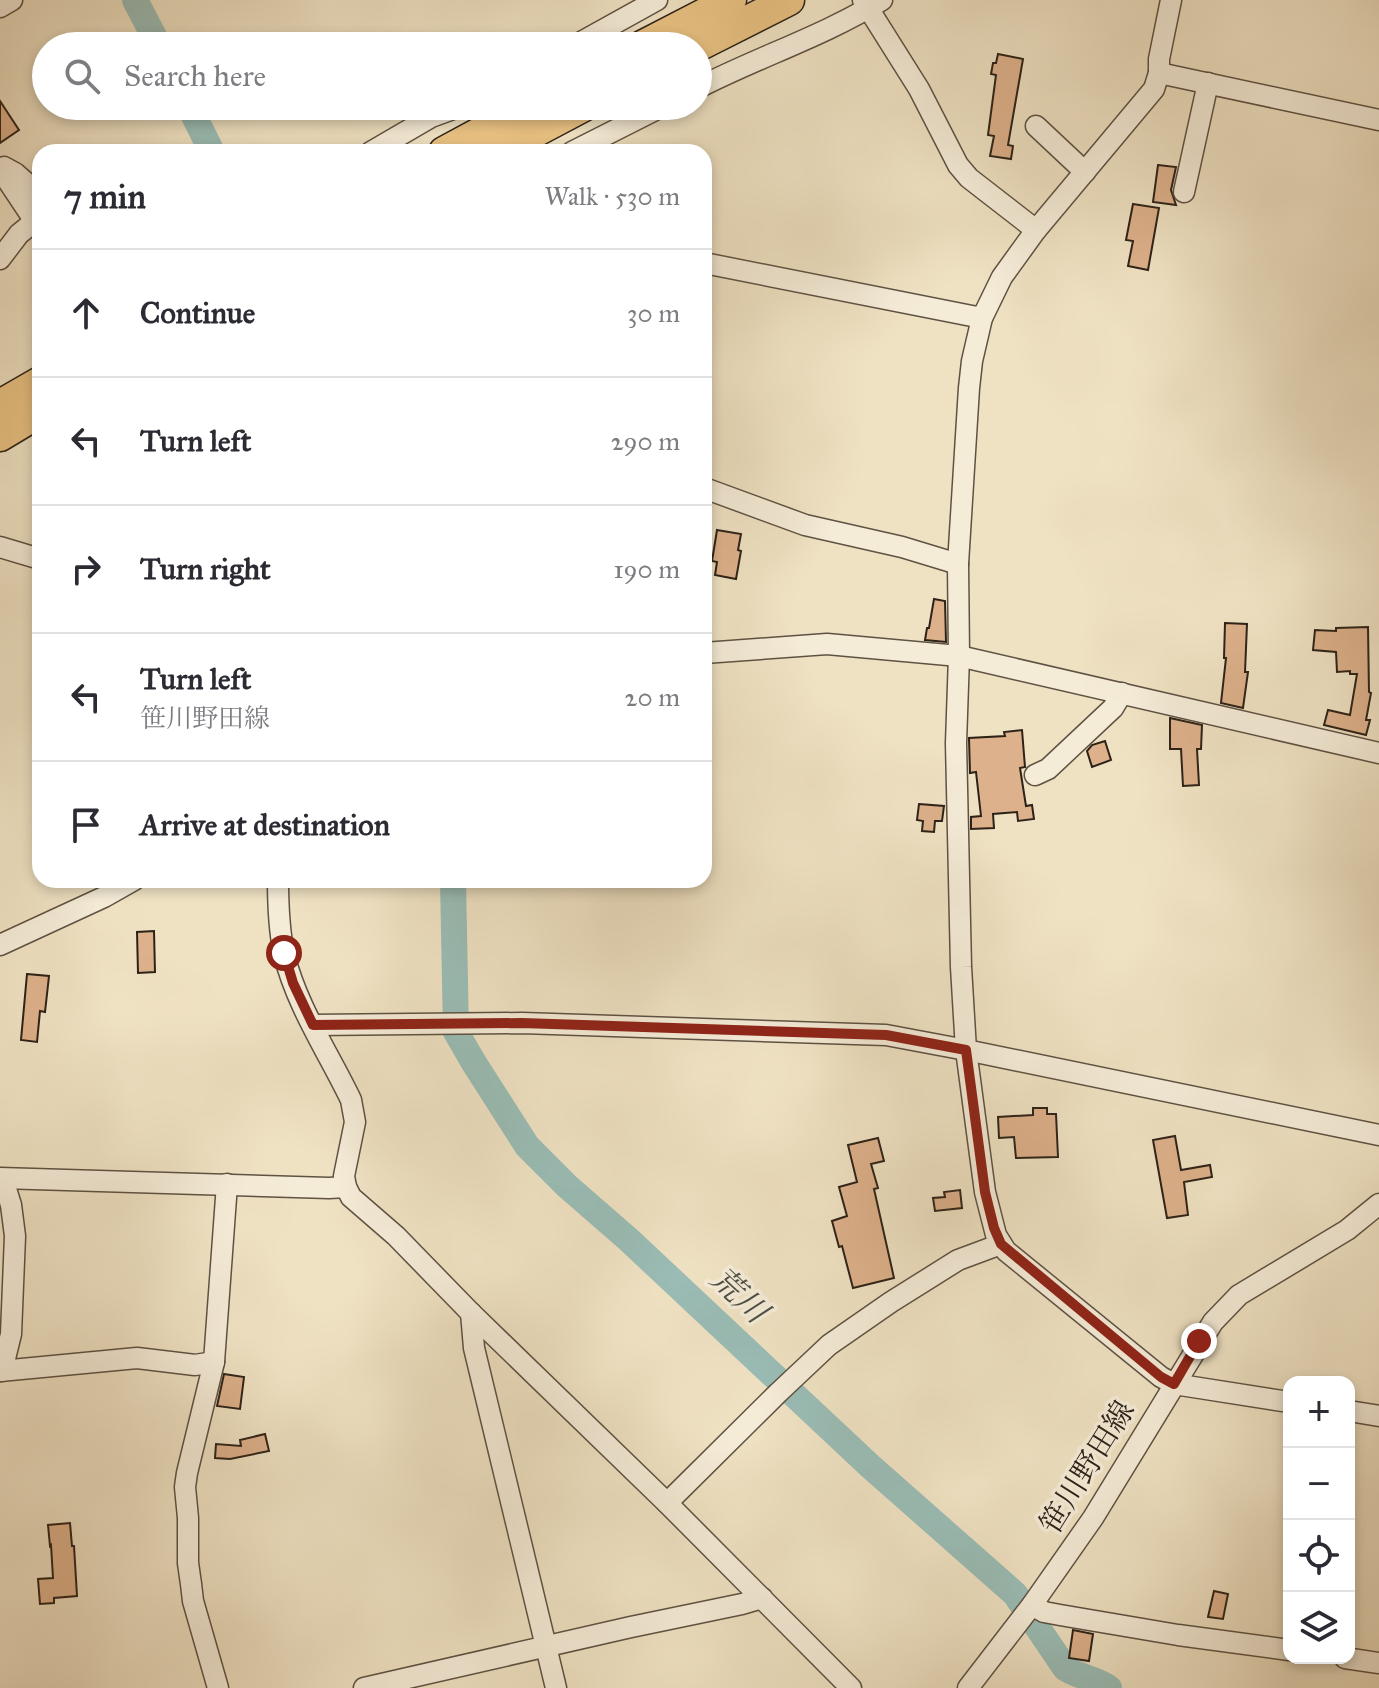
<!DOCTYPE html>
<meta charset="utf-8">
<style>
:root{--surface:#fff;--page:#f2f2f3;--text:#2b2b33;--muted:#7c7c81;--line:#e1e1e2}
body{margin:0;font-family:"IM FELL Great Primer","Noto Serif JP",serif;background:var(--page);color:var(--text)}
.controls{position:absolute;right:24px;bottom:24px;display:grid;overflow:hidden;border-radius:16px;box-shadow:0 4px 12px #0003}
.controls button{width:72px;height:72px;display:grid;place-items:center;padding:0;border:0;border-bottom:2px solid var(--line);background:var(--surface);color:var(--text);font:40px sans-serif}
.stop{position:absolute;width:24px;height:24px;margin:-18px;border:6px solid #8f2418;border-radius:50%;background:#fff}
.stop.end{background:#8f2418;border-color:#fff;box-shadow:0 2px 8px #0008}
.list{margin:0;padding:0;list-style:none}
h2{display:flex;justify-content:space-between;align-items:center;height:104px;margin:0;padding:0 32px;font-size:34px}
h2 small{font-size:26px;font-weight:400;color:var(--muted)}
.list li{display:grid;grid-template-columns:52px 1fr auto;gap:24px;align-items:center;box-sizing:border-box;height:128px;padding:0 32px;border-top:2px solid var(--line)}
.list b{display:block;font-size:30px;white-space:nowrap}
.list p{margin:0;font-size:26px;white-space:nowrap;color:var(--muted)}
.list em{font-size:26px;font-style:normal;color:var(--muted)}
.icon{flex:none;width:44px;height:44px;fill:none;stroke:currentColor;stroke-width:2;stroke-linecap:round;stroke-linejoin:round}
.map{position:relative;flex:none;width:1379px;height:1688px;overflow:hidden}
.search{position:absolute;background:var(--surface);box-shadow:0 4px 12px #0003;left:32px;top:32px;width:680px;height:88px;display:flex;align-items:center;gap:20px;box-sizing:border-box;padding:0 28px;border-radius:44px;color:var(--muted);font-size:30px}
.panel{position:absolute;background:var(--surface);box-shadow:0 4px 12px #0003;left:32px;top:144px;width:680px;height:744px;border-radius:24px}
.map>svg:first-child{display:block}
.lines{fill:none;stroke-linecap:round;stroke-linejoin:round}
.river{stroke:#9abdb6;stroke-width:26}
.building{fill:#ddb18b;stroke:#2d2218;stroke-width:2}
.minor-casing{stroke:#5e5243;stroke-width:23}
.highway-casing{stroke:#2d2218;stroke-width:33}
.minor{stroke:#f5ecd8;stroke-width:20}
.highway{stroke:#e8c182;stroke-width:30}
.route{stroke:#8f2418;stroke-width:10}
.labels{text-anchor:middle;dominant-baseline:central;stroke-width:7;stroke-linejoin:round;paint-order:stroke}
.street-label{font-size:30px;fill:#2d2218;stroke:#f5ecd8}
.water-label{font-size:32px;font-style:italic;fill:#4e5047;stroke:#f5ecd8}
</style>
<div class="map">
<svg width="1379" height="1688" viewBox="0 0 1379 1688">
<rect width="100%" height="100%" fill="#efe2c3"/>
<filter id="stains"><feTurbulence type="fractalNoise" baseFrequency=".0025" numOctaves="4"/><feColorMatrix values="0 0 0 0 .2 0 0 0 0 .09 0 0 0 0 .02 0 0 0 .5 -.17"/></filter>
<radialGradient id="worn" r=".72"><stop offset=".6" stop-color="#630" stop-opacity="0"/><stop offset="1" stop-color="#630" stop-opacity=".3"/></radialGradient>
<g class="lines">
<g class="river">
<polyline points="135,0 159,46"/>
<polyline points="189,106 212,152"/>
<path d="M453 880 456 1032 474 1063 527 1146 567 1186 629 1240 870 1466 1015 1594 1065 1668C1078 1677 1096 1678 1109 1688"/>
</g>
</g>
<g class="building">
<polygon points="998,54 1023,59 1008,145 1013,146 1011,159 990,156 994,136 988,135 996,75 991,74 993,63 996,63"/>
<polygon points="0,101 19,130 0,143"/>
<polygon points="1158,165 1176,167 1171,190 1176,205 1153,202"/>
<polygon points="1133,204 1159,208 1148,270 1128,266 1133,241 1126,240"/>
<polygon points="717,530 741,534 738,550 741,551 736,579 715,575 717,562 712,561"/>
<polygon points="934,599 945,601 946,642 925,640 927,628 929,628"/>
<polygon points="1225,623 1247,624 1245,672 1248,672 1243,708 1221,703 1226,658 1224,658"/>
<polygon points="1368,627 1369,692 1371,693 1366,720 1370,720 1366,735 1324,725 1328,710 1350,715 1357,674 1350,674 1350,671 1337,672 1336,652 1313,650 1315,630 1336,631 1336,628"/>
<polygon points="1170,718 1202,725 1201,749 1197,749 1199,785 1183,786 1181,749 1170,749"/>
<polygon points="1022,730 1025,767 1020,768 1026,806 1032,805 1034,819 1018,821 1017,812 993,814 994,828 971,829 971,817 981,816 976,772 970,773 969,738 1005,736 1004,732"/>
<polygon points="1105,741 1111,760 1092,767 1087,751 1092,745"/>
<polygon points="919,804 944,806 942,821 935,821 934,832 922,831 923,821 917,820"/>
<polygon points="154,931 155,972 138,973 137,932"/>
<polygon points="27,974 49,976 45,1012 40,1011 37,1042 21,1040"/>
<polygon points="1033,1108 1047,1108 1047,1114 1056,1114 1058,1157 1016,1158 1014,1137 999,1138 998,1117 1033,1115"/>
<polygon points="1175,1136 1181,1170 1210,1165 1212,1177 1184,1182 1188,1215 1167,1218 1153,1140"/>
<polygon points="878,1138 884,1161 871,1164 878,1188 874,1189 894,1278 853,1288 842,1246 839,1247 832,1221 847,1216 839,1187 857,1182 848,1145"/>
<polygon points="960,1190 962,1208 935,1211 933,1198 945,1197 944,1192"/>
<polygon points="224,1374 244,1377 240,1409 217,1406"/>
<polygon points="265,1434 269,1451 230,1459 215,1458 216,1444 241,1446 240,1440"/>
<polygon points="70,1523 72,1546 74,1546 77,1596 54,1598 54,1603 40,1604 38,1579 53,1578 51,1545 50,1546 48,1525"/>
<polygon points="1214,1591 1228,1594 1223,1619 1208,1617"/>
<polygon points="1073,1630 1093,1634 1089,1661 1069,1658"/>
</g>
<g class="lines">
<defs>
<g id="minor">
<polyline points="863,0 919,89 958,165 969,178 1036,230"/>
<polyline points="1171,0 1159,59 1159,73 1154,89 1036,230 1002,277 982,318 972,361 969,388 958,564 959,656 956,743 961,967 966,1050 985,1192 996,1235 1006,1251 1161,1377 1174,1384 1289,1402"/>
<polyline points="0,7 12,0"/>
<polyline points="574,46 657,0"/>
<polyline points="1159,73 1379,120"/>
<path d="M698 88C758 57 824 36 882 0"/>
<polyline points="1036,126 1085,172"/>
<polyline points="371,152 431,117 461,106"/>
<polyline points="572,152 663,106"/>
<polyline points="4,167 15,173 40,195"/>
<polyline points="0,169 40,229"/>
<polyline points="1184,192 1208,83"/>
<polyline points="0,259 19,234 35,221"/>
<polyline points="704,263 982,318"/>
<polyline points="704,488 805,525 902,547 958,564"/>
<polyline points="0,547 40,559"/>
<polyline points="704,653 827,644 959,656 1379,753"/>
<polyline points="1035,775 1048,769 1113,708 1122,693"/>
<path d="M278 880C278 905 279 930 284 954 296 1005 329 1054 351 1100L355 1122 344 1176 346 1187 351 1197 396 1236 471 1313 667 1503 851 1688"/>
<polyline points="0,945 104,897 134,880"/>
<polyline points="313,1025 522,1023 886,1035 966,1050 1379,1135"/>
<polyline points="0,1178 329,1188 346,1187"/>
<polyline points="0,1183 6,1189 11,1205 15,1236 11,1334 2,1371"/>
<polyline points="471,1313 474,1348 556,1688"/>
<polyline points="0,1371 137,1358 195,1365 214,1362"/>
<polyline points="1349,1411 1379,1416"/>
<polyline points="667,1503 778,1393 829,1345 891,1302 958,1260 1001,1244"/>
<polyline points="1032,1605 1044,1612 1060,1615 1178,1635 1289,1650"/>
<polyline points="1345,1658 1379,1663"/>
<polyline points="218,1688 193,1601 191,1584 188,1563 188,1518 185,1487 187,1473 214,1362 227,1184"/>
<polyline points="364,1688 631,1627 742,1604 762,1598"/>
<polyline points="968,1688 1032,1605 1093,1518 1213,1322 1239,1295 1347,1230 1379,1204"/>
</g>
<g id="highway">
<polyline points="642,46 731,0"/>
<polyline points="698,46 789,0"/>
<polyline points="444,152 529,106"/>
<polyline points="497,152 584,106"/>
<polyline points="0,405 40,382"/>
<polyline points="0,436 40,412"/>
</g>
</defs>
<use href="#minor" class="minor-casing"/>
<use href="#highway" class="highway-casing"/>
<use href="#minor" class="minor"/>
<use href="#highway" class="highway"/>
</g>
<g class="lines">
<polyline class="route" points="284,953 293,983 313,1025 522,1023 886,1035 966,1050 985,1192 994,1228 1001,1244 1161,1377 1174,1384 1199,1341"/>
</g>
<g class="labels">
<g class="street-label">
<text transform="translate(1087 1467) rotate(-58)">笹川野田線</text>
</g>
<g class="water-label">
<text transform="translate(739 1295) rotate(43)">荒川</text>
</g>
</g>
<rect width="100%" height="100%" filter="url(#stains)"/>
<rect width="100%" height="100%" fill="url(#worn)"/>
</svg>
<div class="controls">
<button>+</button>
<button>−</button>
<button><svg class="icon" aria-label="locate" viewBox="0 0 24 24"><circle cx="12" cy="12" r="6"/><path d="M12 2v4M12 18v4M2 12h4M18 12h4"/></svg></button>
<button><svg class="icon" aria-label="layers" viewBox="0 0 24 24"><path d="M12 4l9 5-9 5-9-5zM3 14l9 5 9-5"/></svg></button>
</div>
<div class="stop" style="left:284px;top:953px"></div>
<div class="stop end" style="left:1199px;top:1341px"></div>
<div class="search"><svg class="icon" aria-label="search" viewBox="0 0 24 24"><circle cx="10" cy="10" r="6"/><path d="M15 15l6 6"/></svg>Search here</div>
<section class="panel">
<h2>7 min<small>Walk · 530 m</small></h2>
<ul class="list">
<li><svg class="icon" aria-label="ahead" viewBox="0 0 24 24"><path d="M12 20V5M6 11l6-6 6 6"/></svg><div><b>Continue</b></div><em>30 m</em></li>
<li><svg class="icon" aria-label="left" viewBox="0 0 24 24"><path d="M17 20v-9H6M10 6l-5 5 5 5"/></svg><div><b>Turn left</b></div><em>290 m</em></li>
<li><svg class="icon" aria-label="right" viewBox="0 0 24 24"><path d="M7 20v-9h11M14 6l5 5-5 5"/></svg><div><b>Turn right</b></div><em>190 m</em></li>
<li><svg class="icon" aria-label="left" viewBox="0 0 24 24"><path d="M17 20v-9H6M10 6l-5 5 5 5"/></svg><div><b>Turn left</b><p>笹川野田線</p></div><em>20 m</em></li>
<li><svg class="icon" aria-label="arrive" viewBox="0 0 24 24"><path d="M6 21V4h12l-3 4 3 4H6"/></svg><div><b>Arrive at destination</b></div></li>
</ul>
</section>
</div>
